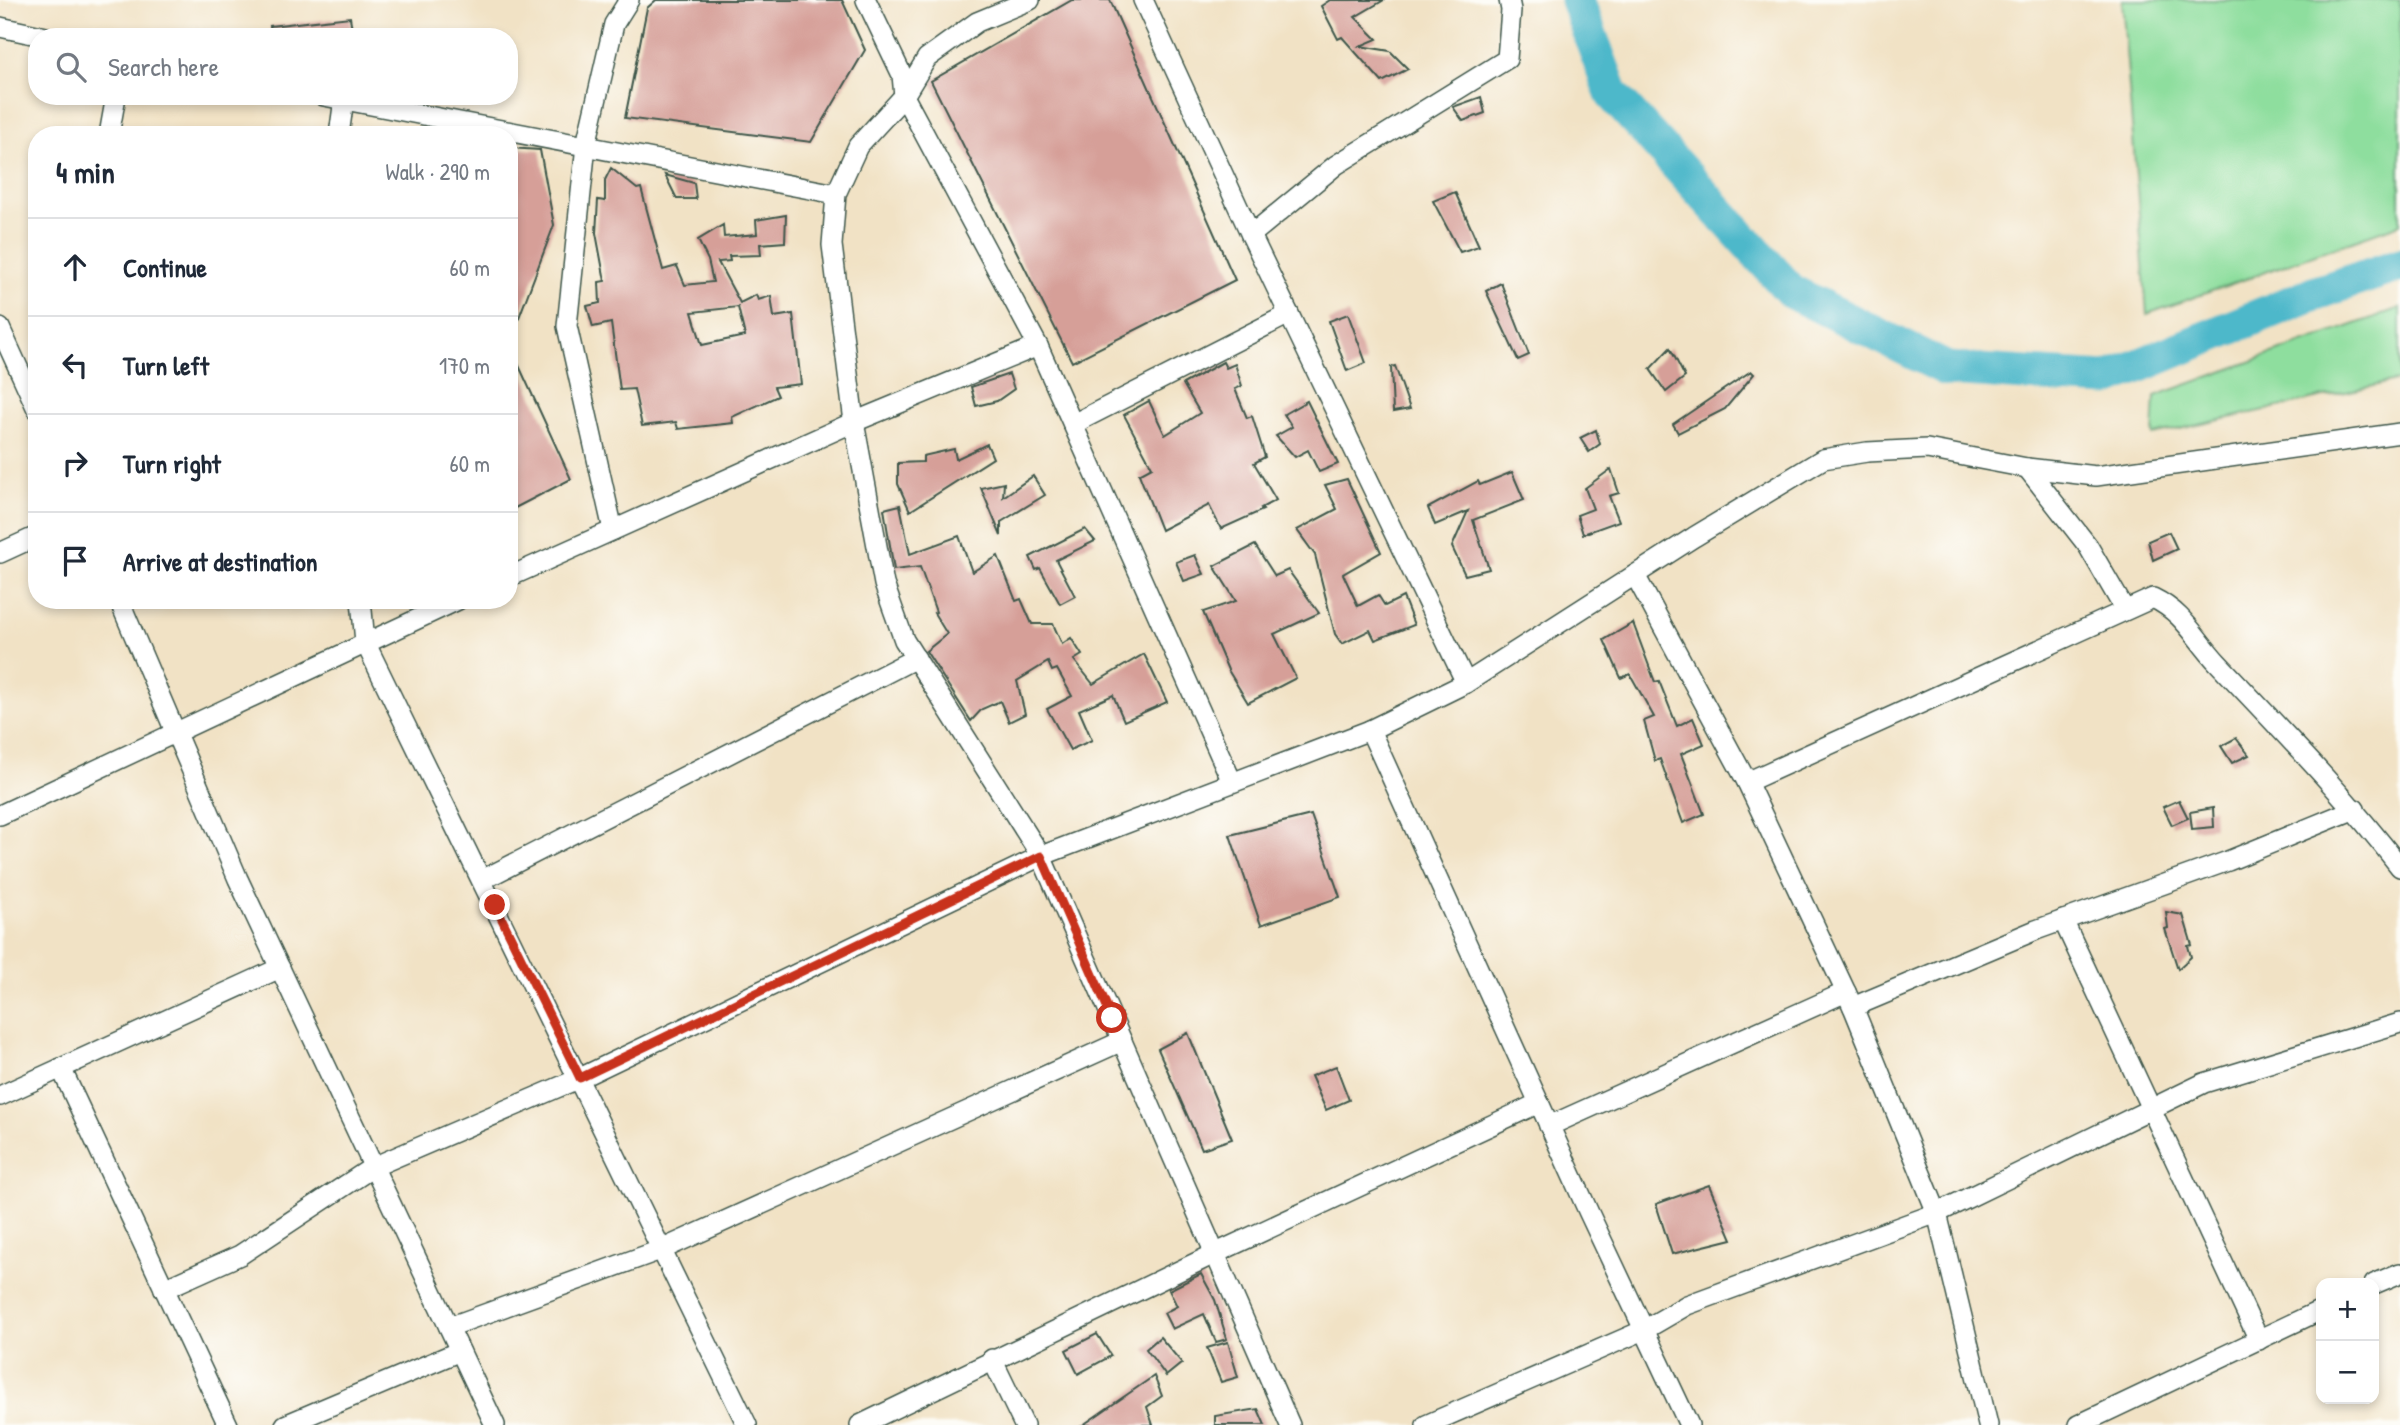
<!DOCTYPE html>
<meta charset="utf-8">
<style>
:root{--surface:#fff;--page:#f6f6f7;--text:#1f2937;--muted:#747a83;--line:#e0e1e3}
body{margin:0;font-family:"Patrick Hand",sans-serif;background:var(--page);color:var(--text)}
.controls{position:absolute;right:21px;bottom:21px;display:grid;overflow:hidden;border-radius:14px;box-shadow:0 4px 10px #0003}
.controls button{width:63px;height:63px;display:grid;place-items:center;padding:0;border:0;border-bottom:2px solid var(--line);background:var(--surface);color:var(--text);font:35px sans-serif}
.stop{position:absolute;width:21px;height:21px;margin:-16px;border:5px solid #c8321e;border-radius:50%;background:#fff}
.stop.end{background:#c8321e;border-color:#fff;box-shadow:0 2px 7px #0008}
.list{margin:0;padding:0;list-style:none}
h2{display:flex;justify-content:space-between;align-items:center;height:91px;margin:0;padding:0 28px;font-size:30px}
h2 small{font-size:23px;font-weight:400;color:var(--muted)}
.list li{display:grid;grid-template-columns:46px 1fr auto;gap:21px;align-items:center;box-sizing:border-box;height:98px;padding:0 28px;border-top:2px solid var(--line)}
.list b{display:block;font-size:26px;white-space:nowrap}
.list em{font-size:23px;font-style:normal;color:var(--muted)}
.icon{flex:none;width:38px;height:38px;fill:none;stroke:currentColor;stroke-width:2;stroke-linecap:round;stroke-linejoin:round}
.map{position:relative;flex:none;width:2400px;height:1425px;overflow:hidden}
.search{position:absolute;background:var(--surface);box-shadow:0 4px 10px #0003;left:28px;top:28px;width:490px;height:77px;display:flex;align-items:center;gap:18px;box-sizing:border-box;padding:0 24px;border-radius:28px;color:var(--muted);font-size:26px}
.panel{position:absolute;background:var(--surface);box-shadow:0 4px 10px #0003;left:28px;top:126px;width:490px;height:483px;border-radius:28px}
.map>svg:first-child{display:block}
.green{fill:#8ede9e;stroke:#568e69;stroke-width:2}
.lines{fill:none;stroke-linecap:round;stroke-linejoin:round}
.river{stroke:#4db8ca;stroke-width:35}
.building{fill:#d69f98;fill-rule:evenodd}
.street-casing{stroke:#3e564a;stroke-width:22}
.street{stroke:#fff;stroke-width:19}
.route{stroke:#c8321e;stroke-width:9}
</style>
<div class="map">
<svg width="2400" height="1425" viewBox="0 0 2400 1425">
<rect width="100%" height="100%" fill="#fdfcf7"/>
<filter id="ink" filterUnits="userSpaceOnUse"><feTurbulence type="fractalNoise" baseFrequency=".0143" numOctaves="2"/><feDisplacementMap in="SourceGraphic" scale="14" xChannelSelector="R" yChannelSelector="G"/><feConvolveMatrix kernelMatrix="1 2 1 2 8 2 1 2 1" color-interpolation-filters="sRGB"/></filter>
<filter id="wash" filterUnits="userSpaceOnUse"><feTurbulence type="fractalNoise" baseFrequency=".00686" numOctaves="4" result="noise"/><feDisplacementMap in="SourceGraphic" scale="28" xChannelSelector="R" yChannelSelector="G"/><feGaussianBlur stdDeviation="1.57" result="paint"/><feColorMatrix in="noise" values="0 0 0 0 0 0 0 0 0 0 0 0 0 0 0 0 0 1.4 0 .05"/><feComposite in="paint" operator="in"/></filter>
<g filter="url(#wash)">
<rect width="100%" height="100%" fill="#f1e2c5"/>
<g class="green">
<polygon points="2122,0 2400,0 2400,224 2147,314"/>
<polygon points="2400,308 2400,380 2153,435 2155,396"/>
</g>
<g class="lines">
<polyline class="river" points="1577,0 1612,94 1792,292 1947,369 2107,379 2307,296 2400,265"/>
</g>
<g id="blocks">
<g class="building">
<polygon points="656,0 842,0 865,50 811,142 625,118 647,8"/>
<polygon points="1072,0 1110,0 1235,280 1072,362 931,81"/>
<polygon points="1330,0 1384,0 1355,17 1377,39 1360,46 1390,51 1408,69 1382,82 1342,37 1338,39 1321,6"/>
<polygon points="350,17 353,37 271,37 270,26"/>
<polygon points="1481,97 1485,113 1463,121 1453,107"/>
<polygon points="509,148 540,150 554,225 509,344 571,479 509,511"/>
<path d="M611 168 637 189 641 188 663 270 677 266 685 285 713 282 708 260 698 240 723 225 724 237 757 234 756 220 786 215 785 242 760 244 761 255 729 256 730 261 718 262 740 303 756 295 758 300 771 296 774 317 793 314 801 384 774 387 778 396 732 417 733 423 678 429 676 422 642 426 634 389 620 390 611 323 593 327 587 306 600 303 599 282 605 281 596 233 598 200 605 201V180ZM738 307 745 336 702 345 692 312Z"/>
<polygon points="665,175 694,183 696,199 677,199"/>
<polygon points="1455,192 1479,246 1460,252 1433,201"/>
<polygon points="1501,283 1529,355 1518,360 1486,291"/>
<polygon points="1348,314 1366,363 1347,371 1329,321"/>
<polygon points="1670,348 1685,377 1666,392 1650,369"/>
<polygon points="1223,362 1226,368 1235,364 1242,386 1235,389 1247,418 1252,416 1265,457 1254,463 1276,500 1261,508 1263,510 1221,529 1209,505 1161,530 1139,474 1152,467 1124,415 1149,401 1165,435 1200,413 1183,384"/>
<polygon points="1395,366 1410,409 1393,412 1391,367"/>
<polygon points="1751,371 1754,374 1725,409 1678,433 1673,424"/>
<polygon points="1009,374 1014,389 997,401 976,406 971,387"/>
<polygon points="1307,401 1338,464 1319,472 1308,450 1295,457 1276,436 1292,427 1284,414"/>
<polygon points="1596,430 1600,444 1589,452 1580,438"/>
<polygon points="987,444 993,458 910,511 898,484 898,463 923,462 923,456 954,449 956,459"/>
<polygon points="1611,469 1619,493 1609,496 1619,521 1583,534 1577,515 1593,509 1585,488"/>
<polygon points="1512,472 1524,500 1473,520 1489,569 1465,575 1452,547 1468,511 1435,525 1428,508 1478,481 1480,485"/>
<polygon points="1033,476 1045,495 1001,522 1001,536 981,488 1004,483 1003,497"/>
<polygon points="1347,479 1381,552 1343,574 1358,606 1378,595 1385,606 1403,597 1414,625 1375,640 1370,630 1342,644 1335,634 1315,555 1297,530 1337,509 1325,485"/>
<polygon points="900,505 910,554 959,536 972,572 998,556 1016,601 1021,599 1032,624 1053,624 1062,644 1071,638 1082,655 1074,660 1093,684 1144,654 1167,702 1124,721 1113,695 1079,710 1092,740 1070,750 1047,709 1072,696 1057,669 1052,671 1048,662 1017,681 1025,714 1009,722 1000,701 982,709 971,721 926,651 947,634 934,613 936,612 920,567 894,570 884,509"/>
<polygon points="1085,529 1095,541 1056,560 1075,596 1060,604 1040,568 1036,570 1030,557"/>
<polygon points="2169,532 2177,549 2153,560 2148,541"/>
<polygon points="1255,545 1275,576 1288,570 1319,613 1274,634 1296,678 1248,703 1228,670 1203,612 1236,601 1214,566"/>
<polygon points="1195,555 1204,574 1184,581 1176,562"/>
<polygon points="1633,623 1655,682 1659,681 1677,726 1693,718 1704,744 1681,754 1704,814 1683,823 1660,759 1655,761 1644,721 1654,717 1630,674 1621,678 1604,640"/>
<polygon points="2236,738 2249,755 2232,763 2221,746"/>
<polygon points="2179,800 2188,818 2172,825 2163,807"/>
<polygon points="2213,808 2214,827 2192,829 2190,812"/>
<polygon points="1311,815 1340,897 1261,925 1230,835"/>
<polygon points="2166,912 2183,915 2192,945 2188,946 2191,957 2178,969 2165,929 2168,928"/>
<polygon points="1188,1033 1232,1139 1202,1149 1158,1049"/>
<polygon points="1336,1066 1349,1100 1326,1110 1311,1076"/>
<polygon points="1709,1185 1732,1239 1672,1254 1656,1204"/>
<polygon points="1201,1274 1215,1300 1227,1339 1216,1342 1204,1314 1172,1329 1164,1313 1177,1306 1169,1290"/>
<polygon points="1097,1334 1111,1356 1078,1374 1066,1350"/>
<polygon points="1160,1337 1182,1363 1166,1376 1146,1349"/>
<polygon points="1228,1342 1238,1377 1221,1382 1207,1348"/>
<polygon points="1154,1376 1162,1396 1147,1407 1153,1425 1083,1425"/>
<polygon points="1258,1409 1265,1425 1215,1425 1215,1416"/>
</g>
</g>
</g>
<g filter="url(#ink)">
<use href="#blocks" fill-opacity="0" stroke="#3e564a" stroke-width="2"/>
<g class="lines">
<defs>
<g id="street">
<polyline points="866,0 902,75 904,96 1038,346 1232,782"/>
<polyline points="1030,0 977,22 927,58 904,96 858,146 836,194 832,245 854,422 884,584 904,640 1041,856 1290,1425"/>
<polyline points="1143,0 1251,235 1466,683"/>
<polyline points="0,27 46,37"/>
<polyline points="324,96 836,194"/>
<polyline points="109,135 116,96"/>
<polyline points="339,135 344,99"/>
<polyline points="1251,235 1336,165 1507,59 1511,10 1509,0"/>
<polyline points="0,328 37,409"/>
<polyline points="1073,424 1289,314"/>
<polyline points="2027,468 2088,546 2125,610"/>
<polyline points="613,530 567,326 586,145 614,24 629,0"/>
<polyline points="0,553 37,536"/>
<polyline points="1635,575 1747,782 1853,1007 1937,1213 1988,1425"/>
<polyline points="509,577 854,422 1038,346"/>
<polyline points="119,600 238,879 495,1425"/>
<polyline points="361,600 365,642 747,1425"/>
<polyline points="1370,730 1589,1213 1689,1425"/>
<path d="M1747 782 2153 598C2184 613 2194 637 2217 662 2280 729 2344 794 2400 867"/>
<polyline points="0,815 458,600"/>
<polyline points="482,880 916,658"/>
<polyline points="2063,920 2259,1340"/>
<polyline points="1853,1007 2036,930 2228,861 2355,809"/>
<polyline points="61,1068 228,1425"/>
<polyline points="0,1096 280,968"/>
<polyline points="1549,1126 1846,992"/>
<polyline points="2374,1284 2400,1273"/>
<polyline points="164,1289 240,1255 373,1167 580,1078 1041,856 1370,730 1466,683 1694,537 1823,459 1867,452 1927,449 2027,468 2096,476 2400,433"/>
<polyline points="449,1327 663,1249 1122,1041"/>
<polyline points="992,1359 1024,1425"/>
<polyline points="285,1425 460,1351"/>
<polyline points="860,1425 1214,1254 1539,1103"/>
<polyline points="1426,1425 1644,1330 1687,1305 1937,1213 2204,1083 2400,1023"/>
<polyline points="2078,1425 2321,1310"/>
</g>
</defs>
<use href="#street" class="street-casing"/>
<use href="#street" class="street"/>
</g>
</g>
<g class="lines" filter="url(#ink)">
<polyline class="route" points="495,905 580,1078 1041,856 1112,1018"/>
</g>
</svg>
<div class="controls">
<button>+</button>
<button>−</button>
</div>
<div class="stop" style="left:1112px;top:1018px"></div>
<div class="stop end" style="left:495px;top:905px"></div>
<div class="search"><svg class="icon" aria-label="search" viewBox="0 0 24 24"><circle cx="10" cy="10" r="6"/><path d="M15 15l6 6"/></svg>Search here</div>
<section class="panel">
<h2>4 min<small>Walk · 290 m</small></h2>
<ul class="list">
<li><svg class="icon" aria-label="ahead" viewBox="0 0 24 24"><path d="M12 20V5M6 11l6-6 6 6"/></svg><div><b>Continue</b></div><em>60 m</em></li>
<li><svg class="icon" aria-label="left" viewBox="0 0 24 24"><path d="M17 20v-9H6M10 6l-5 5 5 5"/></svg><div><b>Turn left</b></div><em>170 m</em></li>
<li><svg class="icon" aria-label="right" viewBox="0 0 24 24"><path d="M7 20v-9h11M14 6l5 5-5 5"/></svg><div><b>Turn right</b></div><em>60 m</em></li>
<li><svg class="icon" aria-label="arrive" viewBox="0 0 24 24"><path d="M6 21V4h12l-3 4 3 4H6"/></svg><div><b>Arrive at destination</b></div></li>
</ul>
</section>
</div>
